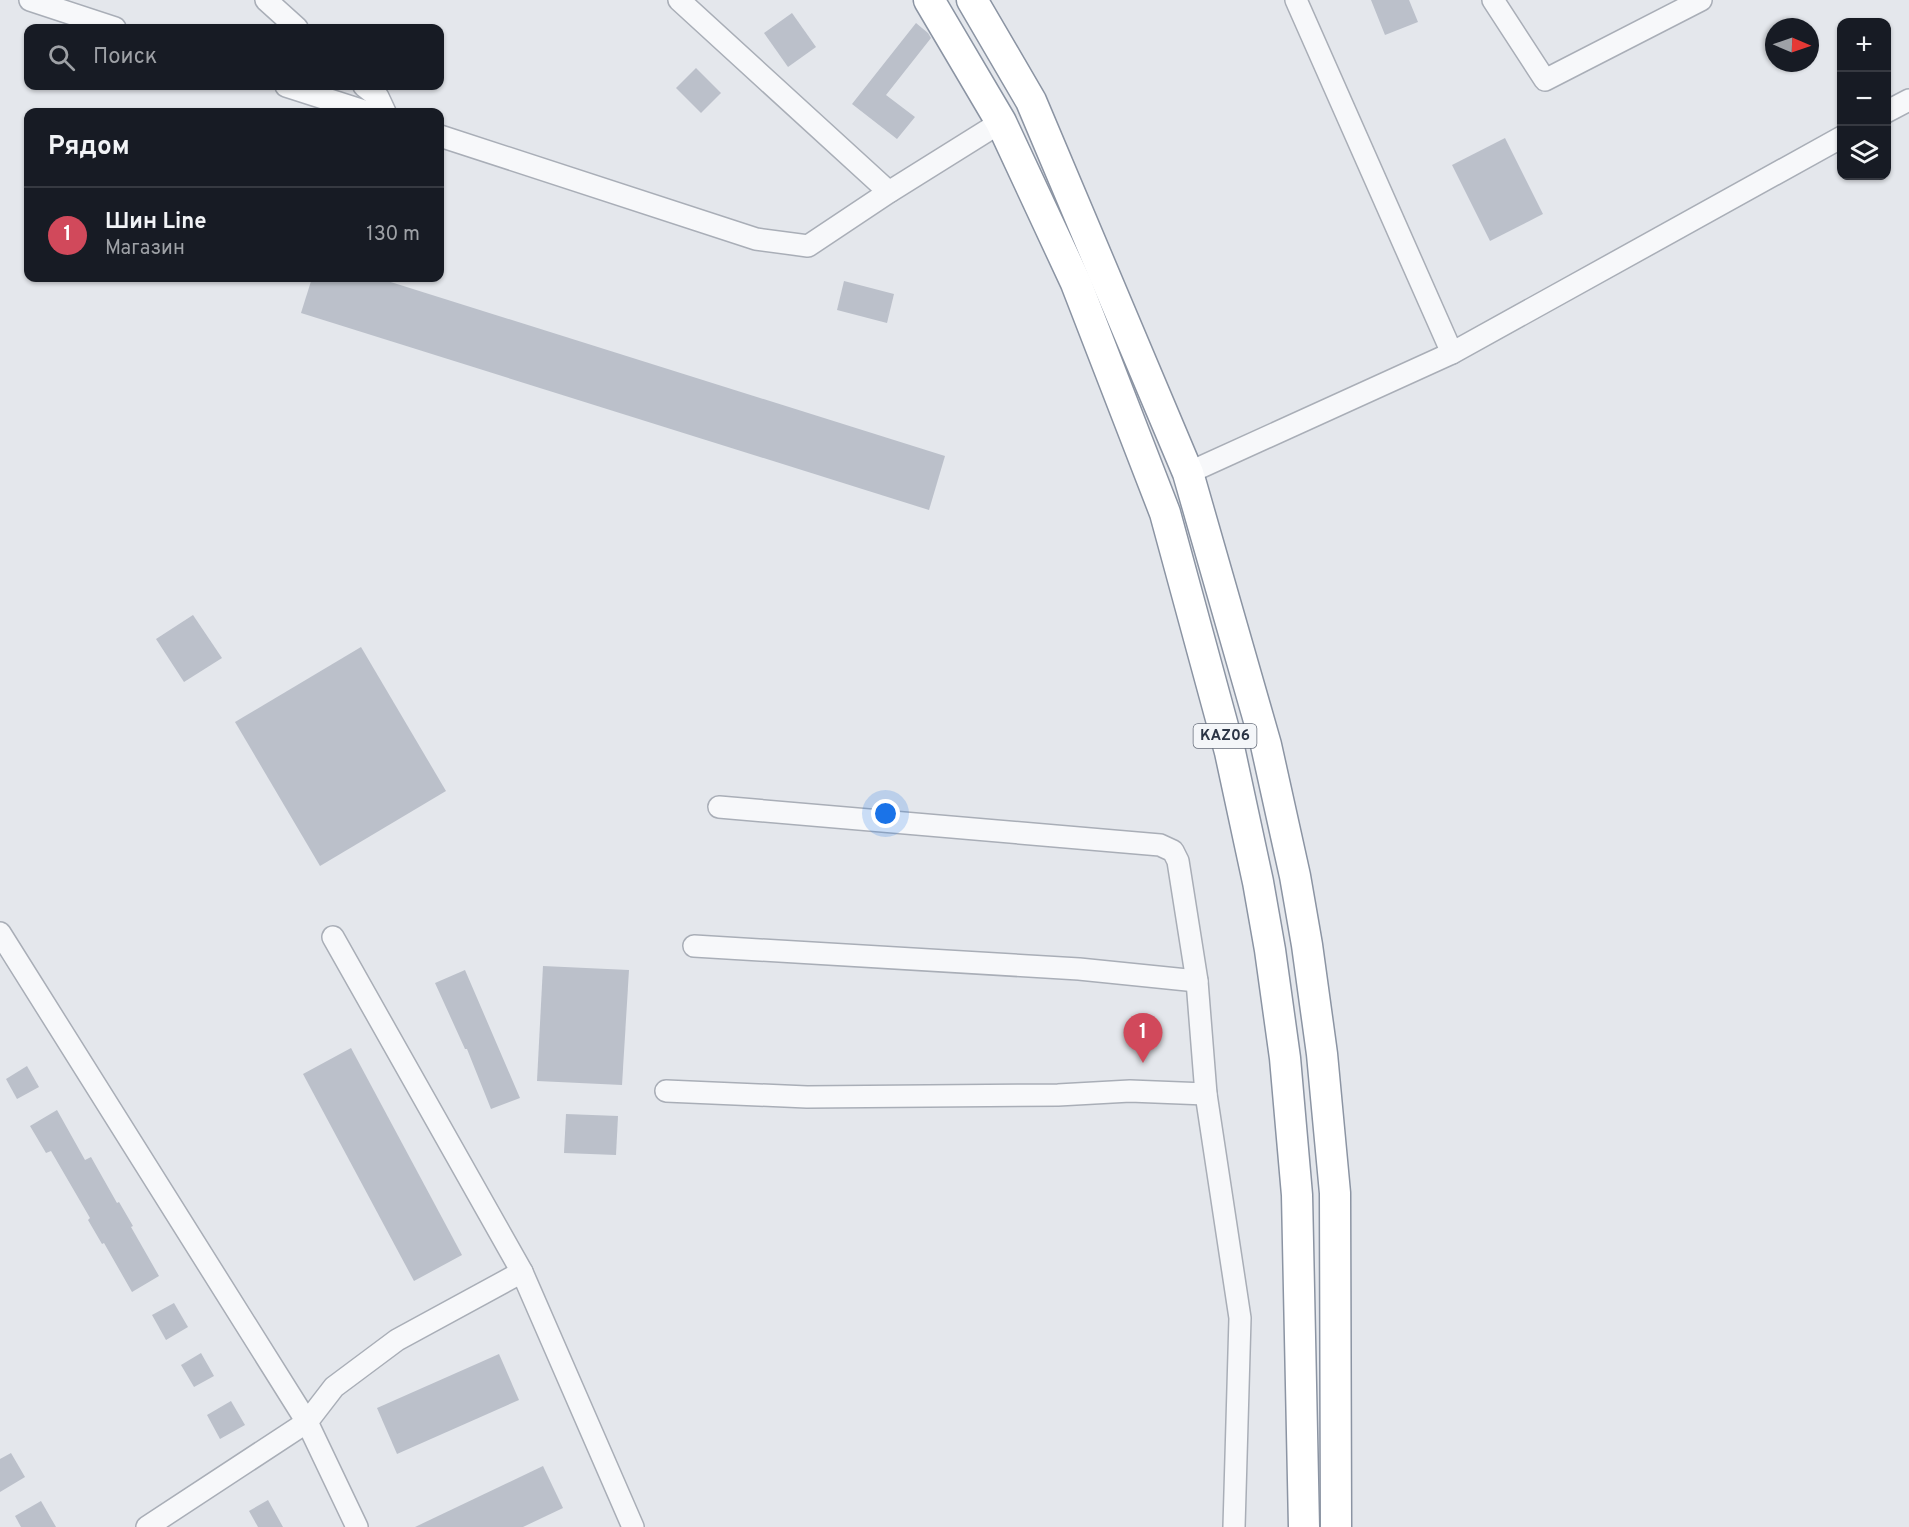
<!DOCTYPE html>
<html lang="ru">
<meta charset="utf-8">
<style>
:root{--surface:#171b24;--page:#20242c;--text:#f1f3f6;--muted:#9ea1a6;--line:#363941;--accent:#d1495b}
body{margin:0;font-family:Overpass,sans-serif;background:var(--page);color:var(--text)}
.controls{position:absolute;right:18px;top:18px;display:grid;overflow:hidden;border-radius:12px;box-shadow:0 2px 4px #0004}
.controls button{width:54px;height:54px;display:grid;place-items:center;padding:0;border:0;border-bottom:2px solid var(--line);background:var(--surface);color:var(--text);font:30px sans-serif}
.compass{position:absolute;left:1765px;top:18px;width:54px;height:54px;border-radius:50%;background:var(--surface);box-shadow:0 2px 4px #0004;rotate:92deg}
.you{position:absolute;left:886px;top:814px;width:21px;height:21px;margin:-15px;border:4px solid #fff;border-radius:50%;background:#1a73e8;box-shadow:0 0 0 9px #1a73e833}
.badge{display:grid;place-items:center;width:39px;height:39px;border-radius:50%;background:var(--accent);color:#fff;font-size:20px;font-weight:700}
.pin{position:absolute;translate:-50% -50px;filter:drop-shadow(0 2px 3px #0008)}
.pin::after{content:'';position:absolute;top:32px;width:21px;height:18px;background:inherit;clip-path:polygon(0 0,100% 0,50% 100%)}
.list{margin:0;padding:0;list-style:none}
h2{display:flex;justify-content:space-between;align-items:center;height:78px;margin:0;padding:0 24px;font-size:26px}
h2 small{font-size:20px;font-weight:400;color:var(--muted)}
.list li{display:grid;grid-template-columns:39px 1fr auto;gap:18px;align-items:center;box-sizing:border-box;height:96px;padding:0 24px;border-top:2px solid var(--line)}
.list b{display:block;font-size:22px;white-space:nowrap}
.list p{margin:0;font-size:20px;white-space:nowrap;color:var(--muted)}
.list em{font-size:20px;font-style:normal;color:var(--muted)}
.icon{flex:none;width:33px;height:33px;fill:none;stroke:currentColor;stroke-width:2;stroke-linecap:round;stroke-linejoin:round}
.map{position:relative;flex:none;width:1909px;height:1527px;overflow:hidden}
.search{position:absolute;background:var(--surface);box-shadow:0 2px 4px #0004;left:24px;top:24px;width:420px;height:66px;display:flex;align-items:center;gap:15px;box-sizing:border-box;padding:0 21px;border-radius:12px;color:var(--muted);font-size:22px}
.panel{position:absolute;background:var(--surface);box-shadow:0 2px 4px #0004;left:24px;top:108px;width:420px;height:174px;border-radius:12px}
.map>svg:first-child{display:block}
.building{fill:#bbc0ca}
.lines{fill:none;stroke-linecap:round;stroke-linejoin:round}
.minor-casing{stroke:#a9aeb7;stroke-width:24}
.highway-casing{stroke:#8b94a3;stroke-width:33}
.minor{stroke:#f7f8fa;stroke-width:21}
.highway{stroke:#fff;stroke-width:30}
.labels{text-anchor:middle;dominant-baseline:central;stroke-width:4.5;stroke-linejoin:round;paint-order:stroke}
.shield{fill:#f4f6f9;stroke:#676e7b;stroke-width:1.5}
.shield-label{font-size:15px;font-weight:bold;fill:#2b3445}
</style>
<div class="map">
<svg width="1909" height="1527" viewBox="0 0 1909 1527">
<rect width="100%" height="100%" fill="#e4e7ec"/>
<g class="building">
<polygon points="1371,0 1409,0 1418,22 1385,35"/>
<polygon points="792,13 816,47 788,67 764,33"/>
<polygon points="916,23 928,33 931,38 886,95 915,117 897,139 852,104"/>
<polygon points="696,68 721,93 701,113 676,88"/>
<polygon points="1505,138 1543,214 1490,241 1452,165"/>
<polygon points="312,278 378,278 945,456 929,510 301,313"/>
<polygon points="844,281 894,294 887,323 837,310"/>
<polygon points="193,615 222,658 184,682 156,639"/>
<polygon points="361,647 446,791 320,866 235,722"/>
<polygon points="543,966 629,970 622,1085 537,1081"/>
<polygon points="465,970 520,1098 491,1109 467,1049 465,1049 435,983"/>
<polygon points="351,1048 462,1255 414,1281 303,1074"/>
<polygon points="27,1066 39,1087 17,1099 6,1079"/>
<polygon points="57,1110 85,1160 91,1157 117,1203 119,1202 133,1226 131,1227 159,1276 132,1292 104,1243 102,1244 88,1220 90,1218 51,1151 46,1153 30,1126"/>
<polygon points="566,1114 618,1116 616,1155 564,1153"/>
<polygon points="174,1303 188,1327 166,1340 152,1315"/>
<polygon points="201,1353 214,1376 194,1387 181,1365"/>
<polygon points="499,1354 519,1400 397,1454 377,1408"/>
<polygon points="231,1401 245,1425 220,1439 207,1415"/>
<polygon points="11,1453 25,1477 0,1492 0,1459"/>
<polygon points="543,1466 563,1508 523,1527 415,1527"/>
<polygon points="268,1500 283,1527 258,1527 249,1511"/>
<polygon points="41,1501 56,1527 21,1527 15,1516"/>
</g>
<g class="lines">
<defs>
<g id="minor">
<polyline points="30,0 115,28"/>
<polyline points="266,0 297,28"/>
<polyline points="679,0 889,192"/>
<polyline points="1296,0 1452,353"/>
<polyline points="1493,0 1545,80 1701,0"/>
<polyline points="286,86 367,112"/>
<polyline points="364,86 378,97 385,112"/>
<polyline points="1886,112 1909,100"/>
<polyline points="440,136 756,239 808,246 889,192 1001,122"/>
<polyline points="1188,473 1452,353 1842,137"/>
<polyline points="719,807 1160,845 1173,851 1178,861 1197,981 1206,1094 1240,1318 1234,1527"/>
<polyline points="0,933 307,1422 357,1527"/>
<polyline points="333,937 522,1272 633,1527"/>
<polyline points="694,946 1079,969 1197,981"/>
<polyline points="666,1091 807,1097 1058,1095 1130,1091 1206,1094"/>
<polyline points="147,1527 307,1422 334,1387 397,1340 522,1272"/>
</g>
<g id="highway">
<polyline points="929,0 1001,122 1076,283 1165,513 1230,752 1258,882 1270,950 1285,1058 1297,1195 1304,1527"/>
<polyline points="972,0 1031,101 1188,473 1266,745 1295,876 1307,945 1322,1054 1335,1193 1336,1527"/>
</g>
</defs>
<use href="#minor" class="minor-casing"/>
<use href="#highway" class="highway-casing"/>
<use href="#minor" class="minor"/>
<use href="#highway" class="highway"/>
</g>
<g class="labels">
<rect class="shield" x="1193.5" y="724" width="63" height="24" rx="4.5"/>
<g class="shield-label">
<text x="1225" y="736">KАZ06</text>
</g>
</g>
</svg>
<div class="controls">
<button>+</button>
<button>−</button>
<button><svg class="icon" aria-label="layers" viewBox="0 0 24 24"><path d="M12 4l9 5-9 5-9-5zM3 14l9 5 9-5"/></svg></button>
</div>
<svg class="compass" viewBox="-18 -18 36 36"><path d="M0-13l5 13h-10z" fill="#e53935"/><path d="M0 13l5-13h-10z" fill="#9ea1a6"/></svg>
<div class="you"></div>
<div class="pin badge" style="left:1143px;top:1063px">1</div>
<div class="search"><svg class="icon" aria-label="search" viewBox="0 0 24 24"><circle cx="10" cy="10" r="6"/><path d="M15 15l6 6"/></svg>Поиск</div>
<section class="panel">
<h2>Рядом<small></small></h2>
<ul class="list">
<li><span class="badge">1</span><div><b>Шин Line</b><p>Магазин</p></div><em>130 m</em></li>
</ul>
</section>
</div>
